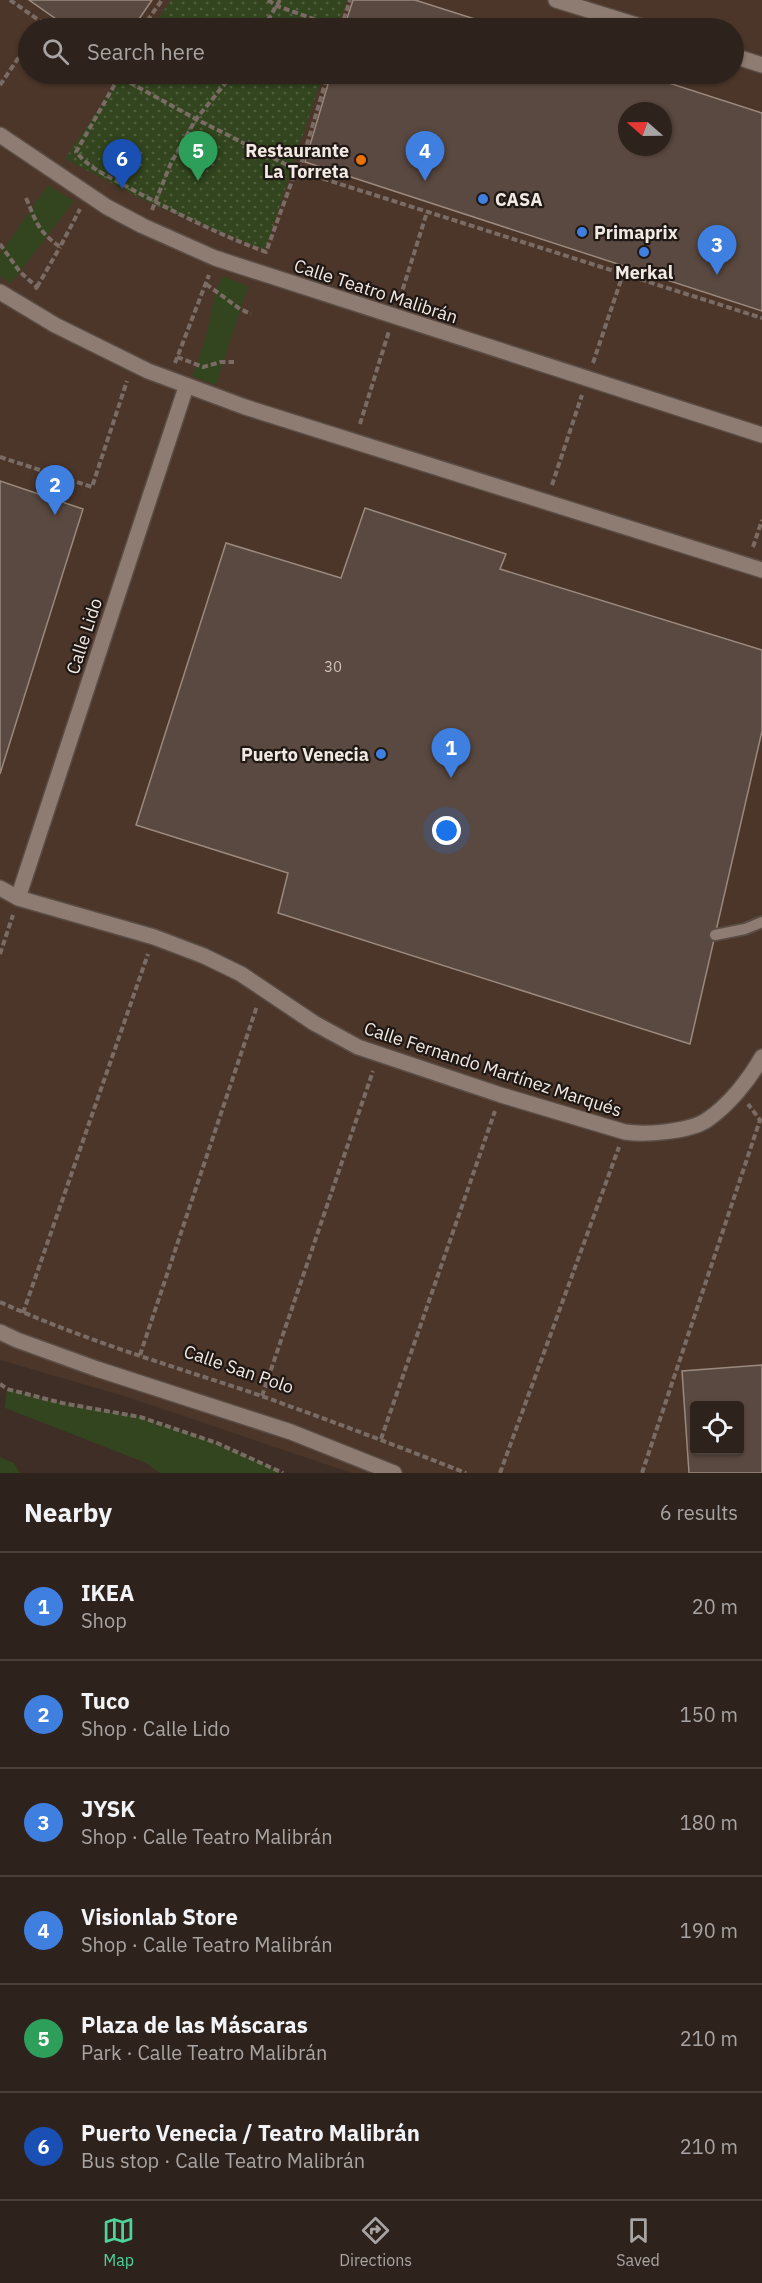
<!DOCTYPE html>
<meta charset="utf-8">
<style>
:root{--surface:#2e221c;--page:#3a2f29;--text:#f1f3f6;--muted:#a7a4a3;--line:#493f3b;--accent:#4cd49b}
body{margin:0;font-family:"IBM Plex Sans",sans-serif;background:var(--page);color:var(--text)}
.controls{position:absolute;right:18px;bottom:18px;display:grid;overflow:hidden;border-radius:6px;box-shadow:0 2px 4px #0004}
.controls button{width:54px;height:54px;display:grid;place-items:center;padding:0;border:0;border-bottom:2px solid var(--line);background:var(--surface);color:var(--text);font:30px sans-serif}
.compass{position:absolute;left:618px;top:102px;width:54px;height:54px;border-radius:50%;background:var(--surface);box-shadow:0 2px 4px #0004;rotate:290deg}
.you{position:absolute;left:447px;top:831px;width:21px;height:21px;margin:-15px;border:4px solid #fff;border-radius:50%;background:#1a73e8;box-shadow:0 0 0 9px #1a73e833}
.badge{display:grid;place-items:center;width:39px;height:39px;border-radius:50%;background:var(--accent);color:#fff;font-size:20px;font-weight:700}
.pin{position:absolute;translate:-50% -50px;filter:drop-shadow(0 2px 3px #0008)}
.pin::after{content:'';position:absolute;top:32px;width:21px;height:18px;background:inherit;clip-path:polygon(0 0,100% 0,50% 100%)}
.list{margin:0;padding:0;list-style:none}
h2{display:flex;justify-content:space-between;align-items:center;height:78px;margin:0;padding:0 24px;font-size:26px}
h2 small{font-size:20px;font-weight:400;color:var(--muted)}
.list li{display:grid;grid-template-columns:39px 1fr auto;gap:18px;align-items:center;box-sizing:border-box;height:108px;padding:0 24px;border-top:2px solid var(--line)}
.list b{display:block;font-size:22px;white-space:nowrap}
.list p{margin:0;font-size:20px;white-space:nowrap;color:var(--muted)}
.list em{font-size:20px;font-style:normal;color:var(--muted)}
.icon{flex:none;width:33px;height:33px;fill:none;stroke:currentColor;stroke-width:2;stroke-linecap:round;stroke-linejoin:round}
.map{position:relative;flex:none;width:762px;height:1473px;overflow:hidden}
.search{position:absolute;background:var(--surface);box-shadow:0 2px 4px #0004;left:18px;right:18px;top:18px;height:66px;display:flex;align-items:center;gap:15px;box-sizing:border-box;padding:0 21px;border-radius:33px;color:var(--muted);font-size:22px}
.sheet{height:726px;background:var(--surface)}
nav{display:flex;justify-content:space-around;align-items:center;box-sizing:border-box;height:84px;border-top:2px solid var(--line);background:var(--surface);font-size:16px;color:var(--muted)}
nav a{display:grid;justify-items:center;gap:3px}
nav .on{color:var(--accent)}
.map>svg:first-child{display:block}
.built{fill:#4c362a;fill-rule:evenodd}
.grass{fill:#32451e}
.park{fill:url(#park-dots)}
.building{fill:#5a4940;stroke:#9b897e;stroke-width:1.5;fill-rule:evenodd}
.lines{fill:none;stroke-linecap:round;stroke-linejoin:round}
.service-casing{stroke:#5a4d45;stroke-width:14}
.minor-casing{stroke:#5a4d45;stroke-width:18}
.tertiary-casing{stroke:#5a4d45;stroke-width:18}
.path{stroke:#7a6c64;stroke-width:4;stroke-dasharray:6 3;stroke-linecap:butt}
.service{stroke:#8e7b71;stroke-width:10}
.minor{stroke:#8e7b71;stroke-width:15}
.tertiary{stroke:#8e7b71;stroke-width:15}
.food-dot{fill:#e8710a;stroke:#1f1814;stroke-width:2}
.shop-dot{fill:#3f7fe0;stroke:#1f1814;stroke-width:2}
.labels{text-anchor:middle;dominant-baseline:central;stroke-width:4.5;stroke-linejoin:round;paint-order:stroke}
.number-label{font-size:15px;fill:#cdc1ba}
.poi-label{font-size:18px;font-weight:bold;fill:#f3e9e3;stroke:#1f1814;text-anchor:end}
.street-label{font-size:18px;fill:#f3e9e3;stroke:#1f1814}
</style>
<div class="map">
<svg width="762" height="1473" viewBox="0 0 762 1473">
<defs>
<pattern id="park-dots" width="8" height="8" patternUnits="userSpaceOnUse" patternTransform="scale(1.5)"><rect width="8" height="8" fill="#32451e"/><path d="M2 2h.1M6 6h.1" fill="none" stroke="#50603f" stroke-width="1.8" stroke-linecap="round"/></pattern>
</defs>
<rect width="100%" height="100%" fill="#3e2e25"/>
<path class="built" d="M0 0H762V1473H352L124 1396 0 1360ZM28 28H734V74H28ZM627 111H663V147H627ZM694 1406H740V1450H694Z"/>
<g class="grass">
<polygon points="48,185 74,201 11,283 0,276 0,254"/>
<polygon points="223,276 248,286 216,385 192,376 205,341 216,290"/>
<polygon points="7,1389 62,1403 140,1417 217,1443 283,1473 160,1473 146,1463 5,1408"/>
<polygon points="0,1457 14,1463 20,1473 0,1473"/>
</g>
<g class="park">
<polygon points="171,0 347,0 338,28 152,28"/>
<polygon points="122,74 323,74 265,250 150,203 65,159"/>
</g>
<g class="building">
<polygon points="29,0 152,0 133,28 69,28"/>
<polygon points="353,0 415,0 503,28 344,28"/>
<path d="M331 74H641L762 113V311L305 162ZM627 111H663V147H627Z"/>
<polygon points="0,481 83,509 0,774"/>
<polygon points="365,508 506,554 500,569 762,650 762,731 690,1044 278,913 288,873 136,825 226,543 341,578"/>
<path d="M762 1365V1473H689L682 1371ZM694 1406H740V1450H694Z"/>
</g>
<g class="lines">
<defs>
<polyline id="service" points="715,935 745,929 762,922"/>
<g id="minor">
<polyline points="556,0 646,28"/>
<polyline points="734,56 762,65"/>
<path d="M0 888 18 898 154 937 204 956 241 974 314 1023 358 1047 501 1095 625 1132C645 1135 689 1132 707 1120 729 1105 749 1080 762 1057"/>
<polyline points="18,898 186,387"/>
<polyline points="0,1332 17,1340 97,1369 291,1432 394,1473"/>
</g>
<g id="tertiary">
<polyline points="0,135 107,207 143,226 215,258 762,435"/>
<polyline points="0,292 55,325 148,371 245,407 762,570"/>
</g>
</defs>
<use href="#service" class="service-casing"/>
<use href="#minor" class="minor-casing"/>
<use href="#tertiary" class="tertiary-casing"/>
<g class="path">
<polyline points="10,0 50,28"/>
<polyline points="268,0 277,6 339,28"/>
<polyline points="142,28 162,0"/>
<polyline points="263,28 280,0"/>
<polyline points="341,28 350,0"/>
<polyline points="114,74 196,119 299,171 762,318"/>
<path d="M119 77 76 152C91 170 112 178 133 190 176 213 220 235 266 252L296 170"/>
<polyline points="0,85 28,44"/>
<polyline points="299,171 328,74"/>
<path d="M26 198C37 223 37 230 60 247L80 209"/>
<polyline points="152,210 171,163 196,119 233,74"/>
<polyline points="0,244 20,272 37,287 34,291"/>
<polyline points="206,284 240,309 251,314"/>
<polyline points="37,287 60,247"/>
<polyline points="400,298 427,212"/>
<polyline points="177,357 203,367 221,362 234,362"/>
<polyline points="175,363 209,275"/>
<polyline points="593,363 623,274"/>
<polyline points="360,424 389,331"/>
<polyline points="0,457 92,487 127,381"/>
<polyline points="552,485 582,395"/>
<polyline points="753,547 762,520"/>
<polyline points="0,954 13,915"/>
<path d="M0 1302C79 1338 162 1363 244 1390 319 1416 392 1444 466 1473"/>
<polyline points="23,1313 148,954"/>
<polyline points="140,1355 257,1006"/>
<polyline points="0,1384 7,1389 62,1403 140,1417 217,1443 283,1473"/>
<polyline points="262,1396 373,1071"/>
<polyline points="381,1439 495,1111"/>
<polyline points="500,1473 619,1147"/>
<polyline points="642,1473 760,1120 748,1104"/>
</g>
<use href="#service" class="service"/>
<use href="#minor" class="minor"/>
<use href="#tertiary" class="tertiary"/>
</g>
<circle class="food-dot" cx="361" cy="160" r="6"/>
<g class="shop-dot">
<circle cx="483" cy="199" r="6"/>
<circle cx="582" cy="232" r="6"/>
<circle cx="644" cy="252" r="6"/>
<circle cx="381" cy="754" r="6"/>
</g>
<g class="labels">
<g class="number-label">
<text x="333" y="666">30</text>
</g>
<g class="poi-label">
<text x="349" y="150">Restaurante<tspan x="349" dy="21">La Torreta</tspan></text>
<text x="495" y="199" text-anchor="start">CASA</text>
<text x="594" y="232" text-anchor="start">Primaprix</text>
<text x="644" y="272" text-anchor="middle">Merkal</text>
<text x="369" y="754">Puerto Venecia</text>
</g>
<g class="street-label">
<text transform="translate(376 291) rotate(18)">Calle Teatro Malibrán</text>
<text transform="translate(84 636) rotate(-72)">Calle Lido</text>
<text transform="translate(493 1069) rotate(18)">Calle Fernando Martínez Marqués</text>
<text transform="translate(239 1369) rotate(19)">Calle San Polo</text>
</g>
</g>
</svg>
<div class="controls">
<button><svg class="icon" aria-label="locate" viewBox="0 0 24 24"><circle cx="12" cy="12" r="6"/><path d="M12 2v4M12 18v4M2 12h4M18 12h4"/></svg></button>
</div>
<svg class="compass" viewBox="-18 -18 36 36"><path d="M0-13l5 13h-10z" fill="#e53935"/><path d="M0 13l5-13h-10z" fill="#a7a4a3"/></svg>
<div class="you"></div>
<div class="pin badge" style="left:451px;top:778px;background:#3f7fe0">1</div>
<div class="pin badge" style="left:55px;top:515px;background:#3f7fe0">2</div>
<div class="pin badge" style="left:717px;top:275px;background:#3f7fe0">3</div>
<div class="pin badge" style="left:425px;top:181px;background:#3f7fe0">4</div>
<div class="pin badge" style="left:198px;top:181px;background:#2e9e5b">5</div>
<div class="pin badge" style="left:122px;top:189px;background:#1a4fb4">6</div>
<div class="search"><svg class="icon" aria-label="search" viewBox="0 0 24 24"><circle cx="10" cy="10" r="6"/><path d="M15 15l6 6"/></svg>Search here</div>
</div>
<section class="sheet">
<h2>Nearby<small>6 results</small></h2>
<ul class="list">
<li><span class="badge" style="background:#3f7fe0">1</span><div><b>IKEA</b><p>Shop</p></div><em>20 m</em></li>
<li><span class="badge" style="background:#3f7fe0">2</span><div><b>Tuco</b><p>Shop · Calle Lido</p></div><em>150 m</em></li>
<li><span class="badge" style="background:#3f7fe0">3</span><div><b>JYSK</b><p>Shop · Calle Teatro Malibrán</p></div><em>180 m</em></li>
<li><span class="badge" style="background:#3f7fe0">4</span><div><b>Visionlab Store</b><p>Shop · Calle Teatro Malibrán</p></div><em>190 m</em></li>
<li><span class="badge" style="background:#2e9e5b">5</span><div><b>Plaza de las Máscaras</b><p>Park · Calle Teatro Malibrán</p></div><em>210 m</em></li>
<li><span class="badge" style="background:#1a4fb4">6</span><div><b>Puerto Venecia / Teatro Malibrán</b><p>Bus stop · Calle Teatro Malibrán</p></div><em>210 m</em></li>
</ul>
</section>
<nav>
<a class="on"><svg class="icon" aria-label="map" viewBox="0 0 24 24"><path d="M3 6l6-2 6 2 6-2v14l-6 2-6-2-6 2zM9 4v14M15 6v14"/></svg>Map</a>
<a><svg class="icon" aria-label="directions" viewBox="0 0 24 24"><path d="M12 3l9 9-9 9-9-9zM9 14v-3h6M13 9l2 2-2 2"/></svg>Directions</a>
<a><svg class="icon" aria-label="saved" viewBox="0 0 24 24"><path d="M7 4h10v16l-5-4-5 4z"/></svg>Saved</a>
</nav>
